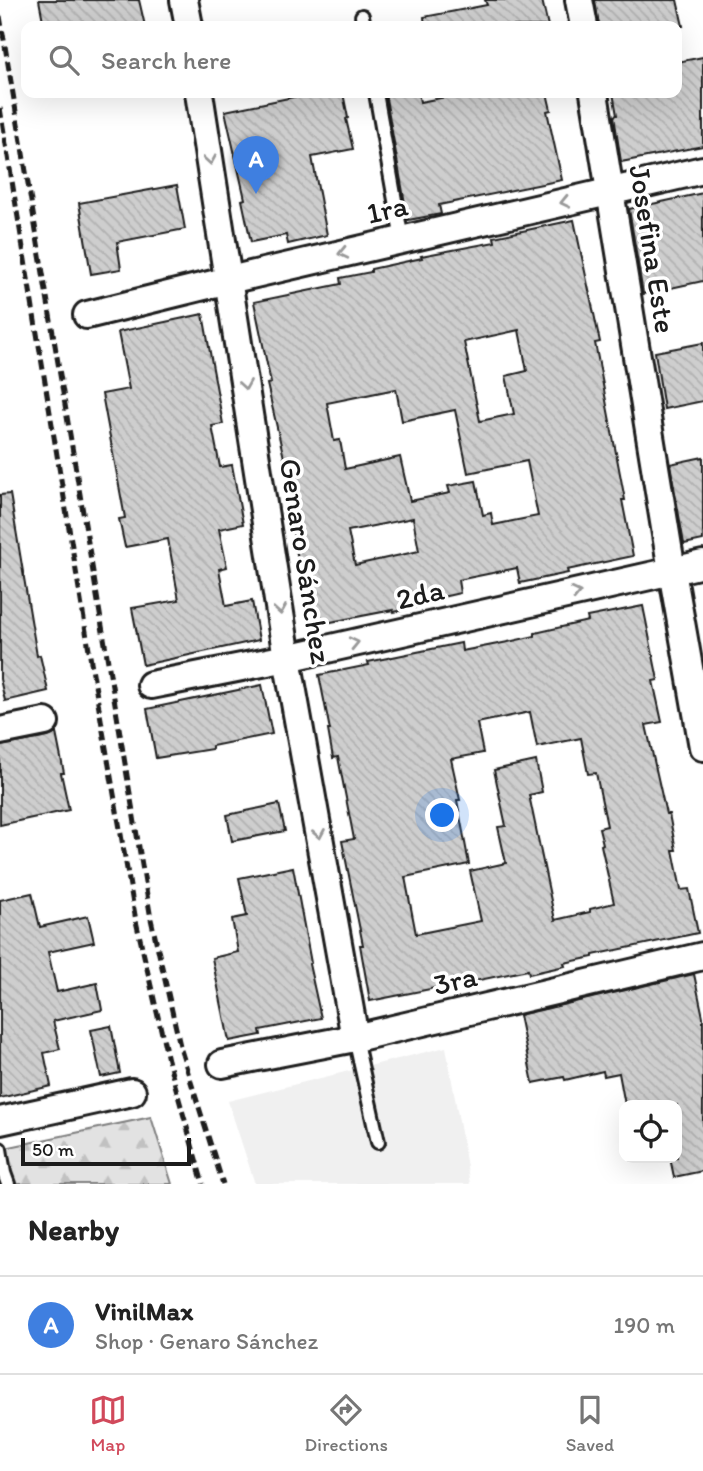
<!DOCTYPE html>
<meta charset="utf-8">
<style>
:root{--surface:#fff;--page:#f2f2f2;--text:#222;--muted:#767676;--line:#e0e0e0;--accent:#d1495b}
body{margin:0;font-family:Itim,sans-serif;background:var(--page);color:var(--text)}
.controls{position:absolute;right:21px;bottom:21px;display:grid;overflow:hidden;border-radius:14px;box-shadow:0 7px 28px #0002}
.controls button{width:63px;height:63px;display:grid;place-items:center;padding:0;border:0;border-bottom:2px solid var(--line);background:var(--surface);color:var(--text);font:35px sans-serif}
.scale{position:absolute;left:21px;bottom:18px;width:170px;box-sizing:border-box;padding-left:7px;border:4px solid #1c1c1c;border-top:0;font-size:19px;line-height:24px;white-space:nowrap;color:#1c1c1c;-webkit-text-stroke:5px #fff;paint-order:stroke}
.you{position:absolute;left:443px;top:816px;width:24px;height:24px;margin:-18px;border:5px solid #fff;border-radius:50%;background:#1a73e8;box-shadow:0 0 0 10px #1a73e833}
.badge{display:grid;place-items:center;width:46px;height:46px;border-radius:50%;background:var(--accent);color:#fff;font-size:23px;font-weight:700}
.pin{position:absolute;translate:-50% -58px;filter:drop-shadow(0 2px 4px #0008)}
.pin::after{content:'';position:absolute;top:37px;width:24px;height:21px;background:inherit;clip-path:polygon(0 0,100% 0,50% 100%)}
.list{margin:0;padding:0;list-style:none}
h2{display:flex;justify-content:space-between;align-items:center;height:91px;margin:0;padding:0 28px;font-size:30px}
h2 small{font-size:23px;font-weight:400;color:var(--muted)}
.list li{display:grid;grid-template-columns:46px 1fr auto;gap:21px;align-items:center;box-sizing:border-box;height:98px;padding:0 28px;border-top:2px solid var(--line)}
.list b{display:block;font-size:26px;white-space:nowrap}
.list p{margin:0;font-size:23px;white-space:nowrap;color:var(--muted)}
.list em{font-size:23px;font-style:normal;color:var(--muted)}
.icon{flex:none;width:38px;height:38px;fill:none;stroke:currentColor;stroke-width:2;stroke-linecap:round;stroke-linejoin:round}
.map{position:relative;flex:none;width:703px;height:1184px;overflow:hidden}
.search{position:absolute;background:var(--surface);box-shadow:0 7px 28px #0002;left:21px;right:21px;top:21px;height:77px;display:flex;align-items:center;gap:18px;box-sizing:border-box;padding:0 24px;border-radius:14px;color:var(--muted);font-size:26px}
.sheet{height:189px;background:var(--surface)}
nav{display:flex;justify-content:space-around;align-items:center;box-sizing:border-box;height:98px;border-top:2px solid var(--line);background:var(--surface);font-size:19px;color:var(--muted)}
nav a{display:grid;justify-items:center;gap:4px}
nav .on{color:var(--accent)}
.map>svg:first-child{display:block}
.built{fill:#f0f0f0}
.forest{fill:url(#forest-firs);stroke:#7f7f7f;stroke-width:2}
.building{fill:url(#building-back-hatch);stroke:#1c1c1c;stroke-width:2;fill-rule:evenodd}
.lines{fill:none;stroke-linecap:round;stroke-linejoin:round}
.lane-casing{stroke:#1c1c1c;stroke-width:18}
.street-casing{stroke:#1c1c1c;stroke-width:32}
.lane{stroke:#fff;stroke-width:12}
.street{stroke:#fff;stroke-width:26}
.rail{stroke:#1c1c1c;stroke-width:5;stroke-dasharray:10 5;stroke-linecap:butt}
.oneway{stroke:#999}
.labels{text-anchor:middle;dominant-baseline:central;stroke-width:7;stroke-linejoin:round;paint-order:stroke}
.street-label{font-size:30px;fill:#1c1c1c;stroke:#fff}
</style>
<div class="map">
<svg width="703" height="1184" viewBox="0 0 703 1184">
<defs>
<pattern id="forest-firs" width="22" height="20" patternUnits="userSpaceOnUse" patternTransform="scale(1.75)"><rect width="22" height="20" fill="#e2e2e2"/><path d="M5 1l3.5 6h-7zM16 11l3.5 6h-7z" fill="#c1c1c1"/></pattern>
<pattern id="building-back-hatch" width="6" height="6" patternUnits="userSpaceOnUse" patternTransform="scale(1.75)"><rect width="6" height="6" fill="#cecece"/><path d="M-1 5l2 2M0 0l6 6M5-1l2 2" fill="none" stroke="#b0b0b0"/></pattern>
</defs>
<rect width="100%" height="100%" fill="#fff"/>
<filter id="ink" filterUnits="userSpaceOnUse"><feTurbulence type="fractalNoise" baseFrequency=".0143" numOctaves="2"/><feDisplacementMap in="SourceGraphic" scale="14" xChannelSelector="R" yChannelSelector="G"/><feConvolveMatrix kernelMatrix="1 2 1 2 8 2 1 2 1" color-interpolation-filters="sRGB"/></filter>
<g filter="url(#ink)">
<polygon class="built" points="446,1047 470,1184 255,1184 228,1101"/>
<polygon class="forest" points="151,1117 172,1184 0,1184 0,1149"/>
<g class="building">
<polygon points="39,0 139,0 145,26 44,26"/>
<polygon points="485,0 542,0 548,26 425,26 424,17 487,5"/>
<polygon points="595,0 677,0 683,26 599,26"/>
<polygon points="703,57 703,146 621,162 614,116 617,115 613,93 677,93 677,62"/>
<polygon points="313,93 343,93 348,118 346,119 353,149 312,157 327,235 288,244 286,235 251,242 242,200 245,199 225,111"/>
<polygon points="385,93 418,93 420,102 466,93 547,93 551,110 547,111 562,180 439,205 441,214 408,220"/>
<polygon points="177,185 185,229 117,242 121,269 91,274 79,203"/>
<polygon points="703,193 703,281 643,294 629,209"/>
<path d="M574 220 600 342 595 343 625 500H622L633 556 567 570 568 573 520 583 517 568 458 580 460 593 420 602 421 606 394 612 393 610 310 626 289 510 290 509 285 485 290 484 267 384 271 383 254 302 341 284 340 278 371 272V269L422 258 421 256 495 242 494 237ZM519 330 527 371 506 376 514 414 480 421 464 342ZM396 389 402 421 455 410 468 473 527 461 538 516 493 525 491 513 483 515 476 481 448 486 450 493 410 501 400 457 345 469 340 440 334 441 327 403ZM413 518 419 551 355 565 348 531Z"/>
<polygon points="203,314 223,424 212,426 220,467 232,465 243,524 219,529 227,567 219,569 226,606 252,601 259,640 143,665 132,608 179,600 168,539 125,547 119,519 125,518 102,394 129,389 118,332"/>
<polygon points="703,343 703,401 664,409 655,352"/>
<polygon points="703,457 703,540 684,544 670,464"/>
<polygon points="10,494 37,656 40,655 48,691 5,701 0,679 0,495"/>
<path d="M643 606 658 680 653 681 662 722 646 725 666 814H669L676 850H673L681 890 689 889 698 933 593 955V957L564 963 565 966 529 974 528 970 436 989 435 988 370 1001 360 945H363L342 841 354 839 338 757 333 758 328 730H330L319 675 369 665 368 662 461 643 462 651 508 642 535 636V633L588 621 587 617ZM530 712 537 747 581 738 588 774 596 773 607 826 599 828 603 844 601 845 614 903 590 909V912L555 920 529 795 542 792 536 761 494 770 506 826 498 827 506 863 470 871 481 921 416 934 405 877 469 864 457 800H460L451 759 483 753 477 723Z"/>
<polygon points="262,685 272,734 212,746 212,749 156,758 147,709"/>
<polygon points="56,733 64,773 61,773 69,810 0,825 0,746 48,737"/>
<polygon points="279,804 285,831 232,841 227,815"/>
<polygon points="293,867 311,963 309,964 321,1018 260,1030 261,1035 229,1041 212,958 238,952 232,919 247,916 239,878"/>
<polygon points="32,893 40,927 88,916 94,942 48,952 57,992 97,983 102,1010 53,1021 60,1049 44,1053 51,1086 0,1098 0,900"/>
<polygon points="694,974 703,1017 703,1171 674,1177 670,1158 677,1158 677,1105 625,1105 619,1073 604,1076 603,1071 565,1080 564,1077 533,1083 519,1015"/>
<polygon points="111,1026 120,1073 101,1077 91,1030"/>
</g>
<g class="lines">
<defs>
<g id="lane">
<polyline points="362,16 364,26"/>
<polyline points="376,93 402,240"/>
<polyline points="355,1038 378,1142"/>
<polyline points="0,1149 4,1173 8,1184"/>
</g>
<g id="street">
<polyline points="184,0 189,26"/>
<polyline points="579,0 584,26"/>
<polyline points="199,93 287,658 355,1038"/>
<polyline points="594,93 672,571 703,747"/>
<polyline points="87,315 229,280 703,170"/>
<polyline points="151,685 287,658 703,564"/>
<polyline points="0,731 45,722"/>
<polyline points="222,1064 355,1038 703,956"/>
<polyline points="0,1121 132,1092"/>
</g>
</defs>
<use href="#lane" class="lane-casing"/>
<use href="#street" class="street-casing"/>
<use href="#lane" class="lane"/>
<use href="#street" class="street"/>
<g class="rail">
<polyline points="0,16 151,919 181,1050 223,1184"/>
<polyline points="0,108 90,656 136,921 168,1060 203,1184"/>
</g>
</g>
<defs><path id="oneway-chevron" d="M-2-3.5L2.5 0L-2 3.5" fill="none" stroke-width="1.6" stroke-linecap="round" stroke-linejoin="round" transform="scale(1.75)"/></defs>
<g class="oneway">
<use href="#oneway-chevron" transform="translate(210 160) rotate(81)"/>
<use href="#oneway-chevron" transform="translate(565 202) rotate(167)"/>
<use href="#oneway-chevron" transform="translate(343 253) rotate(167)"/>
<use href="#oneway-chevron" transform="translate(245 385) rotate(81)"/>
<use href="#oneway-chevron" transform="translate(576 593) rotate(-13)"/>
<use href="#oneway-chevron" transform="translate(280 610) rotate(81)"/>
<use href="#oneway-chevron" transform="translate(354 643) rotate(-13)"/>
<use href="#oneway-chevron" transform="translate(319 834) rotate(80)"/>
</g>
</g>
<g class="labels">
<g class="street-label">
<text transform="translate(387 209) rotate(-13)">1ra</text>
<text transform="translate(653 249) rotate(81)">Josefina Este</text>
<text transform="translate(306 561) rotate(81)">Genaro Sánchez</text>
<text transform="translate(420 594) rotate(-13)">2da</text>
<text transform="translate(455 980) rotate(-13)">3ra</text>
</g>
</g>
</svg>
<div class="controls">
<button><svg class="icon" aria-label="locate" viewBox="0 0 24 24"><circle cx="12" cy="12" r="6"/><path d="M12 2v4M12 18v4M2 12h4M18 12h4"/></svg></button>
</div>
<div class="scale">50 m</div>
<div class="you"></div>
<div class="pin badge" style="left:256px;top:194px;background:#3f7fe0">A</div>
<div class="search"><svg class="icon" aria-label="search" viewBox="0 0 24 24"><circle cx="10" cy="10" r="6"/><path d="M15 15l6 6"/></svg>Search here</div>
</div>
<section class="sheet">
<h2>Nearby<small></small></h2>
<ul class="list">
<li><span class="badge" style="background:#3f7fe0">A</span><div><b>VinilMax</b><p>Shop · Genaro Sánchez</p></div><em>190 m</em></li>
</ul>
</section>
<nav>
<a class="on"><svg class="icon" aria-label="map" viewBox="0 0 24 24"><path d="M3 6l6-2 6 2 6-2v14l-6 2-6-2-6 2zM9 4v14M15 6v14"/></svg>Map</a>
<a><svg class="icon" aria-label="directions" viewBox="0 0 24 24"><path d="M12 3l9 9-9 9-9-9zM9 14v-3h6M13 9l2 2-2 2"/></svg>Directions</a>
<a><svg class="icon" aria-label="saved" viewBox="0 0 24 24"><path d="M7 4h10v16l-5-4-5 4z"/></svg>Saved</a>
</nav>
